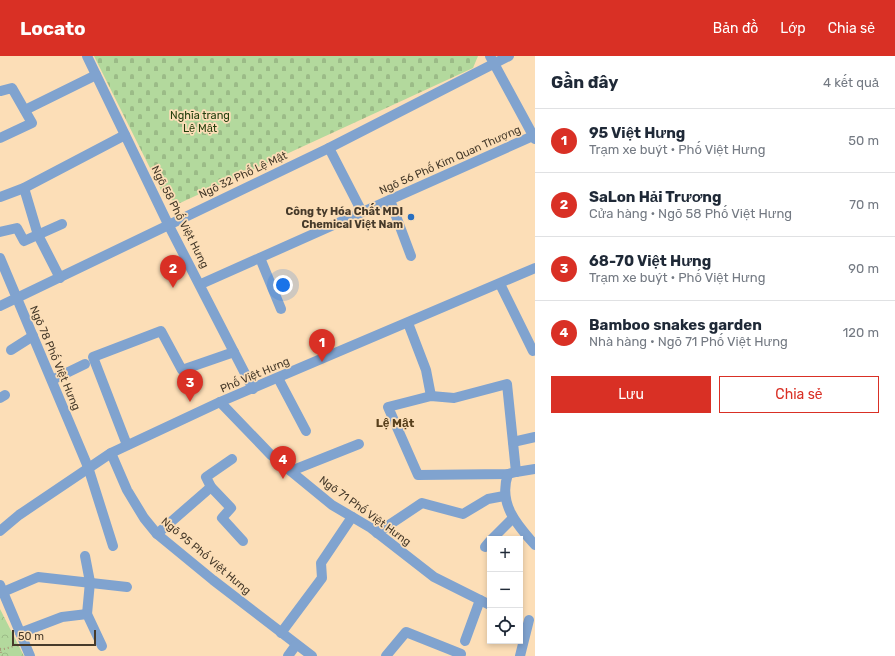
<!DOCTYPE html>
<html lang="vi">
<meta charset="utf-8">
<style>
:root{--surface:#fff;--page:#f6f6f7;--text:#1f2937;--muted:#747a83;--line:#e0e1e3;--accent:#d93025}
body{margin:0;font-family:Rubik,sans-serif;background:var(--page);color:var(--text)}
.controls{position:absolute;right:12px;bottom:12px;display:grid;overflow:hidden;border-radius:0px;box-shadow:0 2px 6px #0003}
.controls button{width:36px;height:36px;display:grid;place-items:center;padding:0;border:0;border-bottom:1px solid var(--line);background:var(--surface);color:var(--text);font:20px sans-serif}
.scale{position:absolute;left:12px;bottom:10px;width:84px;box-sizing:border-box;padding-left:4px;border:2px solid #463a2a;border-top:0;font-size:11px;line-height:14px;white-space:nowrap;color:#463a2a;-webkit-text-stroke:3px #fcdeb7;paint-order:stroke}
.you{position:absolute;left:283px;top:229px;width:14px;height:14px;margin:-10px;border:3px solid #fff;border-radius:50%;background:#1a73e8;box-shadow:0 0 0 6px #1a73e833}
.badge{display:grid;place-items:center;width:26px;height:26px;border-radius:50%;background:var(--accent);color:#fff;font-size:13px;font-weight:700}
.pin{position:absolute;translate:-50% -33px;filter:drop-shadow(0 1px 2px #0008)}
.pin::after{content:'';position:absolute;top:21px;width:14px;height:12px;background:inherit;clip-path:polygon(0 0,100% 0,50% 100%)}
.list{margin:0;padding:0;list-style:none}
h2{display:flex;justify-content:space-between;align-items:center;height:52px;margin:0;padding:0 16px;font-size:17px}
h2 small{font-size:13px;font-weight:400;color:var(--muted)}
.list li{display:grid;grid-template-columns:26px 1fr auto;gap:12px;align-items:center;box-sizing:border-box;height:64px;padding:0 16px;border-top:1px solid var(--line)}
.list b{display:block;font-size:15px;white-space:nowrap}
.list p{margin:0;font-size:13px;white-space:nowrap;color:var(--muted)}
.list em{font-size:13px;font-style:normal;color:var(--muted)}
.actions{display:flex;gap:8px;padding:12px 16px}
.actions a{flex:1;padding:9px 0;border:1px solid var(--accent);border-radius:0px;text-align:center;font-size:14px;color:var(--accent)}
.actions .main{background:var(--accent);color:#fff}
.icon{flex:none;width:22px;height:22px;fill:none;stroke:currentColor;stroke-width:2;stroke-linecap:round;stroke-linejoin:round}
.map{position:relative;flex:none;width:535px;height:600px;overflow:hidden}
header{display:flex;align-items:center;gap:24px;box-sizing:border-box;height:56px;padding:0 20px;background:var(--accent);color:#fff}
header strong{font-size:19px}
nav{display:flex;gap:22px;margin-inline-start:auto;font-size:14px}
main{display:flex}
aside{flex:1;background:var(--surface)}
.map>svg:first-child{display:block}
.cemetery{fill:url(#cemetery-stones)}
.park{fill:url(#park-crowns)}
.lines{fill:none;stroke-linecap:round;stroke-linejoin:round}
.path{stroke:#a89376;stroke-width:2;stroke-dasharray:1 3;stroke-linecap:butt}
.minor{stroke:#80a3cf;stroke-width:10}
.poi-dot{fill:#296fc0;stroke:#fcdeb7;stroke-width:1.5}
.labels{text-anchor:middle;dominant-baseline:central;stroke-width:3.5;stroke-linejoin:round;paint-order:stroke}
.park-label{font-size:11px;fill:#233f0e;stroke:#fcdeb7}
.street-label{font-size:11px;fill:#463a2a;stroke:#fcdeb7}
.poi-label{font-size:11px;font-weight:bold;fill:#463a2a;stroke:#fcdeb7;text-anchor:end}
.neighbourhood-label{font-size:12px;font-weight:bold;fill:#58401c;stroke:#fcdeb7}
</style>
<header>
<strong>Locato</strong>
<nav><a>Bản đồ</a><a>Lớp</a><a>Chia sẻ</a></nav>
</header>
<main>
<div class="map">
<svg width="535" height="600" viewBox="0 0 535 600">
<defs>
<pattern id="cemetery-stones" width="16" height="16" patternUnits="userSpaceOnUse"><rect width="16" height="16" fill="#b3d99d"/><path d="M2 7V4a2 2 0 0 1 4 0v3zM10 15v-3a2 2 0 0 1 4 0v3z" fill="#9bbb87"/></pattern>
<pattern id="park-crowns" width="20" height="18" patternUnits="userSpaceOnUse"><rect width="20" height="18" fill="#b3d99d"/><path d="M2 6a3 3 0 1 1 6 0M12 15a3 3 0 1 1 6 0" fill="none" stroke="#9bbb87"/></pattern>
</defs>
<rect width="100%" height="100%" fill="#fcdeb7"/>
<polygon class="cemetery" points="94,0 478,0 473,12 180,147 165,142"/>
<polygon class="park" points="0,553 24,600 0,600"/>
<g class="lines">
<g class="path">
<polyline points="0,592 2,600"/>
<polyline points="0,594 15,590"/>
</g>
<g class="minor">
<polyline points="87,0 168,168 253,333"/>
<polyline points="490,0 535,83"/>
<polyline points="25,54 96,19"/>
<polyline points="0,82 32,67 12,32 1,35"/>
<polyline points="329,92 362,156"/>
<polyline points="24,132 38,179 60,222"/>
<polyline points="0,141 24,132 125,79"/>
<polyline points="390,144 411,200"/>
<polyline points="0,176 17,172 24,185 62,168"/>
<polyline points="0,202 88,411 113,490"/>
<polyline points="260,202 281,253"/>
<polyline points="201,228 535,79"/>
<polyline points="500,228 533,295"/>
<polyline points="0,250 329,92 509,0"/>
<polyline points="408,267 426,314 431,340"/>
<polyline points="11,294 33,280"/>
<polyline points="278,322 306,375"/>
<polyline points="52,324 85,308"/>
<polygon points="507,328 516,416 508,418 418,419 388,351 431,340 454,342"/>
<polyline points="0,342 5,339"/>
<polyline points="220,346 271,399 332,449 371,472 434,521 490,549"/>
<polyline points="513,386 535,381"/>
<polyline points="127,389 93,301 161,275 182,314 234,296"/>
<polyline points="111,397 127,434 144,462 157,478 213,524 312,600"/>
<polyline points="232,403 206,421 211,431 231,452 222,462 243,485"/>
<polyline points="291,415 359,388"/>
<polyline points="516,416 535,413"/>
<path d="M508 418C498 447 516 468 535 489"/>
<polyline points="0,475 19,459 111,397 220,346 535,212"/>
<polyline points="377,477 422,447 463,458 488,443 504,440"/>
<polyline points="157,478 211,431"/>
<polyline points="492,483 513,462"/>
<polyline points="485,491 490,485"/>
<polyline points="85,500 90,526 87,558"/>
<polyline points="0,529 30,600"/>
<polyline points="3,536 38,521 127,531"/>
<polyline points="20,577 62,561 87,558 102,590"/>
<polyline points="281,577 322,522 321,507 352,461"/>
<polyline points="465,585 480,544"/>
<polyline points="288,600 296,589"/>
<polyline points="386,600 406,576 461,598"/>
<polyline points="520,600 529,564"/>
</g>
</g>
<circle class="poi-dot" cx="411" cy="161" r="4"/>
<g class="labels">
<g class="park-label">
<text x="200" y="59">Nghĩa trang<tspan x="200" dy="13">Lệ Mật</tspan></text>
</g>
<g class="street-label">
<text transform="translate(450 104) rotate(-24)">Ngõ 56 Phố Kim Quan Thượng</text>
<text transform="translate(243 119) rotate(-25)">Ngõ 32 Phố Lệ Mật</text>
<text transform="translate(180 161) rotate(63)">Ngõ 58 Phố Việt Hưng</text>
<text transform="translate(55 302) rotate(67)">Ngõ 78 Phố Việt Hưng</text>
<text transform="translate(255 319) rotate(-23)">Phố Việt Hưng</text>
<text transform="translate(365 455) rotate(36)">Ngõ 71 Phố Việt Hưng</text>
<text transform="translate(206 500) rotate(40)">Ngõ 95 Phố Việt Hưng</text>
</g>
<g class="poi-label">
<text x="403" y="155">Công ty Hóa Chất MDI<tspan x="403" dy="13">Chemical Việt Nam</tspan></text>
</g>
<g class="neighbourhood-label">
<text x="395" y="367">Lệ Mật</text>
</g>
</g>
</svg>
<div class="controls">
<button>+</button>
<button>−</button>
<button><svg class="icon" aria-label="locate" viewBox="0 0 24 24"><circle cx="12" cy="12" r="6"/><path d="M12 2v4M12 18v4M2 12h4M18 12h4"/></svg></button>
</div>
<div class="scale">50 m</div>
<div class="you"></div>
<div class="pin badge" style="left:322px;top:306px">1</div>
<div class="pin badge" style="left:173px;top:232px">2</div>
<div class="pin badge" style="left:190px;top:346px">3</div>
<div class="pin badge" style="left:283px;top:423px">4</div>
</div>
<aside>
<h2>Gần đây<small>4 kết quả</small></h2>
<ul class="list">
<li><span class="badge">1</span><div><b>95 Việt Hưng</b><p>Trạm xe buýt · Phố Việt Hưng</p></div><em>50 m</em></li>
<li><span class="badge">2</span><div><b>SaLon Hải Trương</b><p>Cửa hàng · Ngõ 58 Phố Việt Hưng</p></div><em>70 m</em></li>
<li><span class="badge">3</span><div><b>68-70 Việt Hưng</b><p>Trạm xe buýt · Phố Việt Hưng</p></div><em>90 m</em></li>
<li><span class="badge">4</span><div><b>Bamboo snakes garden</b><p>Nhà hàng · Ngõ 71 Phố Việt Hưng</p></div><em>120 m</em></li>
</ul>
<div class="actions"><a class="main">Lưu</a><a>Chia sẻ</a></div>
</aside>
</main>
